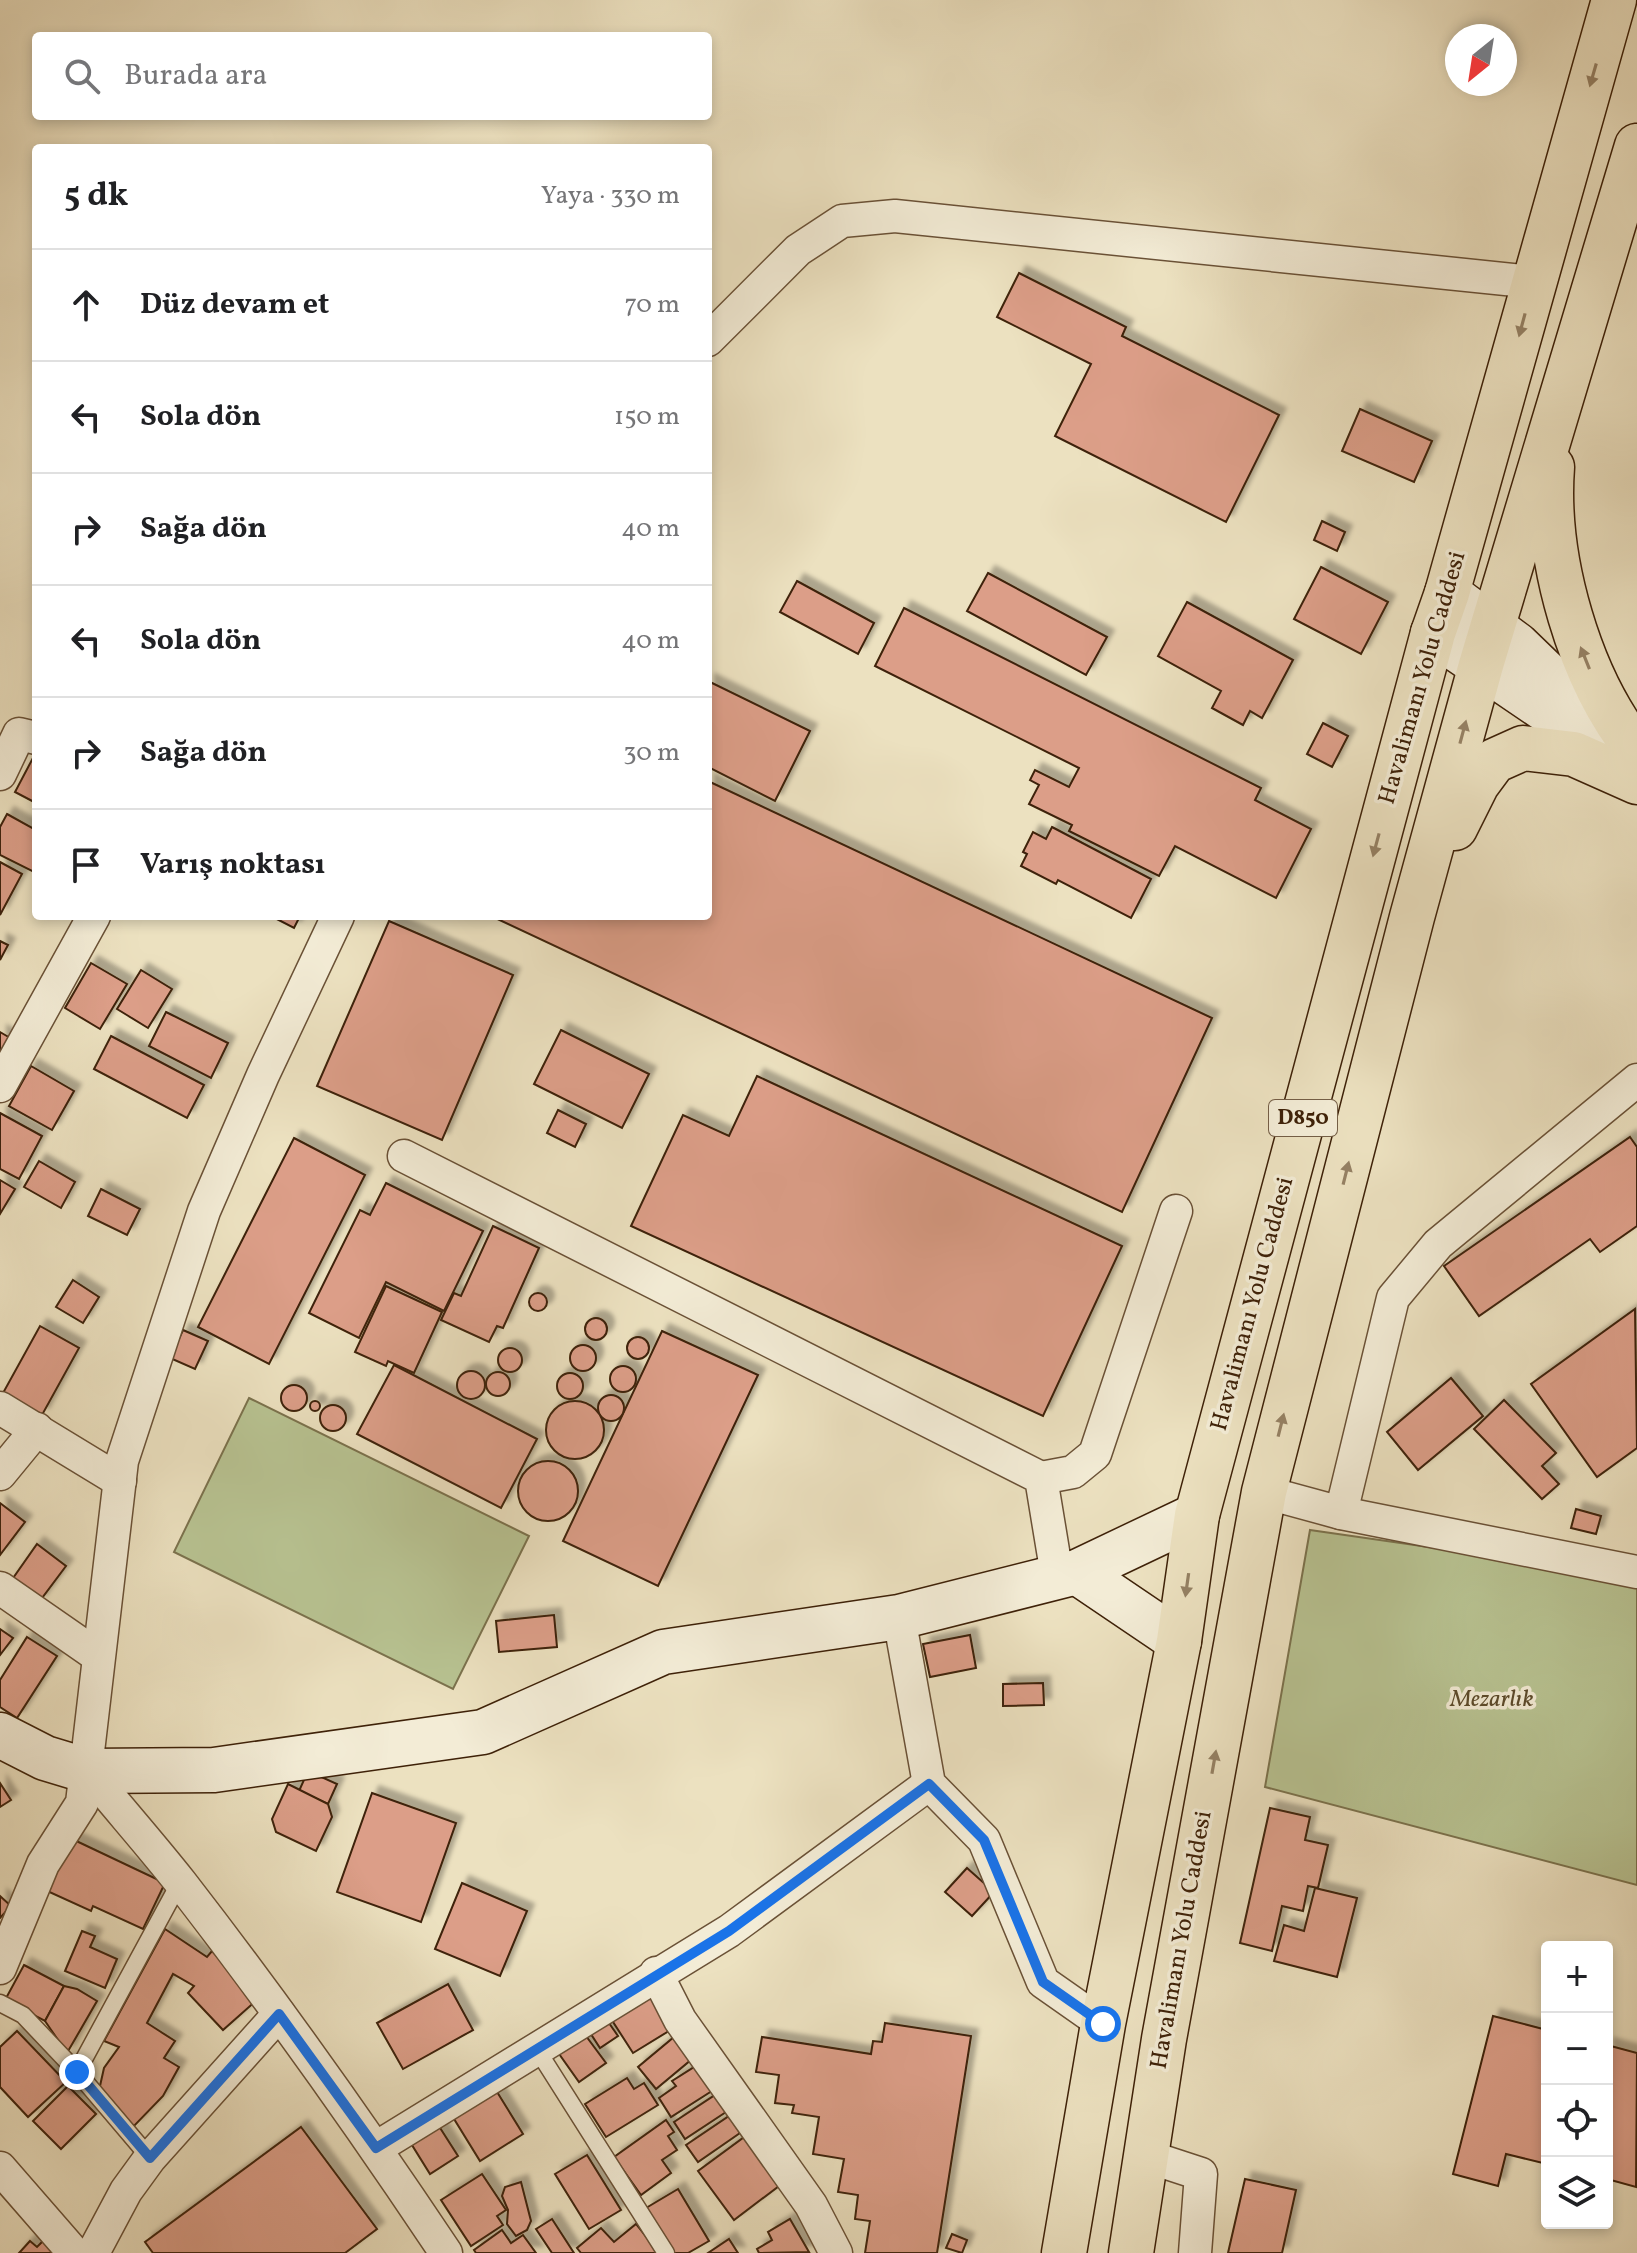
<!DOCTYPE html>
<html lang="tr">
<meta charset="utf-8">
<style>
:root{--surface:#fff;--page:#f2f2f2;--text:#202124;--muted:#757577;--line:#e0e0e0}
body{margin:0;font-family:Vollkorn,serif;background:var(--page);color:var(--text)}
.controls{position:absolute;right:24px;bottom:24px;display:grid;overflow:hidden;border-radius:8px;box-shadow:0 4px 12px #0003}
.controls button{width:72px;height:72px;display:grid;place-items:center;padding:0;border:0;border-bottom:2px solid var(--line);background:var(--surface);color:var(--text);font:40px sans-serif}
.compass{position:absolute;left:1445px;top:24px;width:72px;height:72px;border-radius:50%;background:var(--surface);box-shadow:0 4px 12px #0003;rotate:210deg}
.stop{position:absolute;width:24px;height:24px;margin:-18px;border:6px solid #1a73e8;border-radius:50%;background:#fff}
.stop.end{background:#1a73e8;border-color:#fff;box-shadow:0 2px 8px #0008}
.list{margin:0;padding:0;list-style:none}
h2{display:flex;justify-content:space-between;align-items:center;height:104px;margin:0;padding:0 32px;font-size:34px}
h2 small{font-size:26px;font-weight:400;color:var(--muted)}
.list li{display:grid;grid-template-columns:52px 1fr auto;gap:24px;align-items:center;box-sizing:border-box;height:112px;padding:0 32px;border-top:2px solid var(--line)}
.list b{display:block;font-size:30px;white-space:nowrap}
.list em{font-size:26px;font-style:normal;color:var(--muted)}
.icon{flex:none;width:44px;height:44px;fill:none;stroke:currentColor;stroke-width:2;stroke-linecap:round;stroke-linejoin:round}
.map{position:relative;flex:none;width:1637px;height:2253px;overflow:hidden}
.search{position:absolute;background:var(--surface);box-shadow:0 4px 12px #0003;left:32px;top:32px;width:680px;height:88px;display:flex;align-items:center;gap:20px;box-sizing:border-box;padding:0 28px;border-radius:8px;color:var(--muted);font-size:30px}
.panel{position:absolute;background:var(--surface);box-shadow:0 4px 12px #0003;left:32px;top:144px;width:680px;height:776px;border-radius:8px}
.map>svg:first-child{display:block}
.green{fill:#b8c392;stroke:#7b724d;stroke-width:2}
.building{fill:#dc9e88;stroke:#3e2108;stroke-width:2;filter:url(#shadow)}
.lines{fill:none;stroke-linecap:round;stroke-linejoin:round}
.lane-casing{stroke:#6a5136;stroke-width:19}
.street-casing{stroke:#6a5136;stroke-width:35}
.secondary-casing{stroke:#3e2108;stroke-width:47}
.highway-casing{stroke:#3e2108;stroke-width:47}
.lane{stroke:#f3ecd6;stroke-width:16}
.street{stroke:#f3ecd6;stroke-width:32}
.secondary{stroke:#f3ecd6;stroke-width:44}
.highway{stroke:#ece1c0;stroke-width:44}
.oneway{fill:#958164}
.route{stroke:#1a73e8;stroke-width:10}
.labels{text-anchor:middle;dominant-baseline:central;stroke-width:7;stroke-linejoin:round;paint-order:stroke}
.shield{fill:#f3ecd6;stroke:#745e46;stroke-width:2}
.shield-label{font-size:22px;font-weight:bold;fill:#3e2108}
.street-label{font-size:24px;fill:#3e2108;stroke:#f3ecd6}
.park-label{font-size:24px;font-style:italic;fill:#5c4a2a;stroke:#f3ecd6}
</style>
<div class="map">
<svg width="1637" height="2253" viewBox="0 0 1637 2253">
<defs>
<filter id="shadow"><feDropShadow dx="7" dy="-7" stdDeviation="2" flood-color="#0004"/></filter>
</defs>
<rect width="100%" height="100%" fill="#ece1c0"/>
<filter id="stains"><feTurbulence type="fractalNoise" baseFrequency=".0025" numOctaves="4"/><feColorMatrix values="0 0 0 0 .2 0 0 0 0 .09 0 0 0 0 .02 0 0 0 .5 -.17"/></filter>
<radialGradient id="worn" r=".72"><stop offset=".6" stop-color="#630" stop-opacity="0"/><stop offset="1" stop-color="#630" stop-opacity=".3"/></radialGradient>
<g class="green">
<polygon points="249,1398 529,1536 453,1689 174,1552"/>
<polygon points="1310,1530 1596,1571 1637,1581 1637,1885 1265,1787"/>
</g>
<g class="building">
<polygon points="1019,273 1126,327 1122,336 1279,415 1226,522 1055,436 1091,364 997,317"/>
<polygon points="1360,409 1432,441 1414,482 1342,451"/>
<polygon points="1322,521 1345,532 1337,551 1314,540"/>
<polygon points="1321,567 1388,602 1361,654 1294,619"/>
<polygon points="988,573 1107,637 1086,675 967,611"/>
<polygon points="797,581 874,623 858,654 780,612"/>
<polygon points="1187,602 1293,660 1262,718 1250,711 1243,725 1212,708 1221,691 1158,656"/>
<polygon points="904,608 1261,788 1255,800 1311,829 1276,898 1175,846 1159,876 1069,831 1072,825 1029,804 1039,785 1030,780 1035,770 1069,787 1079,768 875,666"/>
<polygon points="708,681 810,731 775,801 708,767"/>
<polygon points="1323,723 1348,736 1332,767 1307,754"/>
<polygon points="34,756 36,757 36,803 15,792"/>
<polygon points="708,781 1212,1018 1122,1212 491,916 708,916"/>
<polygon points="7,814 36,830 36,873 0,855 0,827"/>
<polygon points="1052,827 1151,879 1131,918 1058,880 1056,884 1021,866 1027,854 1023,852 1033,832 1046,839"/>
<polygon points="0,862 22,874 0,915"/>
<polygon points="271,916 300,916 294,928"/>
<polygon points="389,921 513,975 442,1140 317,1086"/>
<polygon points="0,941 8,945 0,960"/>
<polygon points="91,963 127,984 100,1029 65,1008"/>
<polygon points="141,970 172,989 148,1028 117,1009"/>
<polygon points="166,1012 228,1043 211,1078 149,1046"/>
<polygon points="561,1030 649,1074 622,1128 534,1084"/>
<polygon points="0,1032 17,1042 0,1073"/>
<polygon points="111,1036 204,1085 187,1118 94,1069"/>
<polygon points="31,1066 74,1091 52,1130 9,1106"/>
<polygon points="757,1076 1122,1246 1043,1416 631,1226 683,1115 729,1136"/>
<polygon points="558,1110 586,1124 575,1147 547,1133"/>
<polygon points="0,1113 42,1136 19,1179 0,1169"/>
<polygon points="1630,1137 1637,1147 1637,1226 1600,1252 1590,1239 1479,1316 1444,1266"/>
<polygon points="294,1138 365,1175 269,1364 198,1327"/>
<polygon points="39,1161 75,1182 61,1208 24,1187"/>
<polygon points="0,1180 15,1189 0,1214"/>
<polygon points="386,1183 483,1231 444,1311 386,1282 359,1338 309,1313 360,1210 370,1215"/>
<polygon points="101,1189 140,1209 127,1235 88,1216"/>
<polygon points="493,1226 539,1248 503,1328 497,1326 489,1342 441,1320 454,1293 461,1296"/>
<polygon points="73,1280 99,1297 83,1323 56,1307"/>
<polygon points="386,1286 442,1312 414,1373 388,1361 386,1366 355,1352"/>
<circle cx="538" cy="1302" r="9"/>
<polygon points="1635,1309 1637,1448 1597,1477 1531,1384"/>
<circle cx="596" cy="1329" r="11"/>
<polygon points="40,1326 79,1348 42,1415 3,1393"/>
<polygon points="183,1330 208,1341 195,1369 170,1358"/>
<polygon points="662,1331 758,1375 658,1586 563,1541"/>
<circle cx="638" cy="1348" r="11"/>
<circle cx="583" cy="1358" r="13"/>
<circle cx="510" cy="1360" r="12"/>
<polygon points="394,1365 537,1439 501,1508 357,1434"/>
<circle cx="623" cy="1379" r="13"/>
<circle cx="471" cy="1385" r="14"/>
<circle cx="498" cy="1384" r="12"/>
<circle cx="570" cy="1386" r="13"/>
<polygon points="1451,1378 1483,1416 1418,1470 1387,1432"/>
<circle cx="294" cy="1398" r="13"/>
<circle cx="611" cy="1408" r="13"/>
<polygon points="1504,1400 1556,1453 1542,1466 1559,1484 1542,1499 1474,1429"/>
<circle cx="315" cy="1406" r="5"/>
<circle cx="575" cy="1430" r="29"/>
<circle cx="333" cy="1418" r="13"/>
<circle cx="548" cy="1491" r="30"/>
<polygon points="0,1503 25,1522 0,1555"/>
<polygon points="1576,1509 1601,1516 1596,1534 1571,1528"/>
<polygon points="37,1544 66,1566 39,1602 11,1581"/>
<polygon points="554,1615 557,1647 499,1652 496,1621"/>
<polygon points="0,1629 13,1638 0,1655"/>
<polygon points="970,1635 976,1668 930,1677 923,1644"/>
<polygon points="27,1637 57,1656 17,1718 0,1707 0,1680"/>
<polygon points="1043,1683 1044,1705 1003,1706 1003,1684"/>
<polygon points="308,1771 337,1784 328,1804 299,1791"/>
<polygon points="0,1783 11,1800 0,1807"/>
<polygon points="288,1784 328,1804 332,1817 316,1851 276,1832 272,1819"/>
<polygon points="372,1793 456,1823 421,1922 337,1892"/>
<polygon points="1270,1808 1310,1817 1305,1840 1328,1845 1318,1888 1308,1886 1303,1911 1282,1906 1272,1951 1240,1943"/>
<polygon points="70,1838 165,1883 143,1929 93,1906 91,1911 45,1890"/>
<polygon points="967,1868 994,1892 972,1916 945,1892"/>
<polygon points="462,1883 527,1911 500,1976 435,1949"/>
<polygon points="1315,1888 1357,1898 1337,1977 1274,1961 1284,1925 1304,1931"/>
<polygon points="0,1896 11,1906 0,1918"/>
<polygon points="165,1929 207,1957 212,1951 258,1999 223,2030 188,1993 194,1986 173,1974 147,2023 175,2041 164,2058 179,2067 163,2096 134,2126 98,2095 104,2068 119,2047 104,2041"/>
<polygon points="82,1931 95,1936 90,1947 117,1959 105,1988 65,1971"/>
<polygon points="24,1965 64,1986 45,2021 5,2000"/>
<polygon points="448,1984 473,2030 403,2069 377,2023"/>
<polygon points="650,1984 677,2026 633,2053 606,2011"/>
<polygon points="64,1986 77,1989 97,2001 67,2053 45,2021"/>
<polygon points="602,2013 618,2036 600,2048 585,2025"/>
<polygon points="1493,2016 1547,2030 1547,2164 1506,2154 1498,2186 1453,2174"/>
<polygon points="885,2023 971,2036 937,2253 865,2253 870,2221 855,2219 858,2195 838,2192 844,2159 813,2154 819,2117 792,2113 794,2105 775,2103 779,2075 756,2072 762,2037 871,2054 873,2041 882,2042"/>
<polygon points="17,2031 66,2082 28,2117 0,2087 0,2047"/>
<polygon points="583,2032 606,2063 579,2082 557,2051"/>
<polygon points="674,2037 692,2059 656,2089 638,2067"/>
<polygon points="1607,2045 1637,2053 1636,2187 1607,2179"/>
<polygon points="699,2064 715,2089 671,2117 659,2098 676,2086 672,2081"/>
<polygon points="627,2078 634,2089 644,2083 658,2105 606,2137 585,2104"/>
<polygon points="68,2086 96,2114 61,2149 33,2121"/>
<polygon points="494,2087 523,2134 480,2161 451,2114"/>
<polygon points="715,2095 726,2112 685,2139 674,2122"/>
<polygon points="729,2116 740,2133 698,2162 686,2145"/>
<polygon points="435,2120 458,2156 430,2174 407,2137"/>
<polygon points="666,2120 674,2132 668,2136 677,2150 662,2160 671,2173 641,2195 614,2157"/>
<polygon points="301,2127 377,2229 345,2253 153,2253 145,2242"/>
<polygon points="747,2135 783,2183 734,2220 698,2171"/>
<polygon points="587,2155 621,2210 589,2229 555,2174"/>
<polygon points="482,2174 506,2210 497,2216 503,2225 471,2246 441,2200"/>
<polygon points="1245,2179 1296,2190 1282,2253 1228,2253"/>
<polygon points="521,2182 531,2221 527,2230 516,2236 507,2224 508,2210 502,2196 505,2187"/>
<polygon points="678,2189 709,2241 688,2253 673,2253 646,2208"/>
<polygon points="552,2219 574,2253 552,2253 536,2229"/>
<polygon points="790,2219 809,2252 759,2253 757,2249 772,2240 768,2232"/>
<polygon points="636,2224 659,2253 581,2253 577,2248 601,2228 614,2242"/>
<polygon points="502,2230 511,2243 523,2235 536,2253 476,2253 474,2250"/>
<polygon points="952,2234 967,2240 962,2253 946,2248"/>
<polygon points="729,2239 738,2253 708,2253"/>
<polygon points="30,2241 37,2247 43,2241 56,2253 19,2253"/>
</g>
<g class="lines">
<defs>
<g id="lane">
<polyline points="0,2003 23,2015 77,2072 150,2158"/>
<polyline points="538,2051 666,2253"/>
<polyline points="77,2072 180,1882"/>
</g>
<g id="street">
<polyline points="708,340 798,250 842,221 895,216 1533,282"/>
<polyline points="0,774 19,734 36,738"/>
<polyline points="0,1086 94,916"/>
<polyline points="404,1156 1041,1478 1057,1575"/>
<polyline points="0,1408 120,1481"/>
<polyline points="0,1474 37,1429"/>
<polyline points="1041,1478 1073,1472 1095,1454 1176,1211"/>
<polyline points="1264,1492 1341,1513 1637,1572"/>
<polyline points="1341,1513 1393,1298 1438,1244 1637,1080"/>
<polyline points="0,1588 98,1656"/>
<polyline points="899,1617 929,1784 984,1840 1043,1982 1103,2024"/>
<path d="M88 1771C119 1809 151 1845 181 1883 274 2003 362 2127 446 2253"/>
<polyline points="0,1968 43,1864 82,1803 122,1461 204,1211 263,1075 338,916"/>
<polyline points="656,1973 680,2020 811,2205 836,2253"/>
<polyline points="376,2148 729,1931 929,1784"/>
<polyline points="1146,2156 1201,2174 1195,2253"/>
<polyline points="0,2168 74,2253"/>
<polyline points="93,2253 126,2191 150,2158 279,2014"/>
</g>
<g id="secondary">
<polyline points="1447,593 1517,645 1630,754"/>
<polyline points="1433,633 1574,729"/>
<polyline points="1077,1572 1179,1641"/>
<polyline points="0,1735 45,1758 88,1771 214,1770 483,1732 663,1652 899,1617 1077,1572 1197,1515"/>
</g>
<g id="highway">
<path d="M1552 467C1545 559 1579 678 1637 750"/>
<polyline points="1455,828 1477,784 1494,761 1523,748 1574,754 1637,782"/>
<polyline points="1064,2253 1103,2024 1179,1641 1197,1515 1433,633 1447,593 1614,0"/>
<polyline points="1131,2253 1164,2039 1264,1492 1412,917 1481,665 1637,146"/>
</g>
</defs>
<use href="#lane" class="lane-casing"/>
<use href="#street" class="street-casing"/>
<use href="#secondary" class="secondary-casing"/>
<use href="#highway" class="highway-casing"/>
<use href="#lane" class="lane"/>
<use href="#street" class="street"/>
<use href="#secondary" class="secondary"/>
<use href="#highway" class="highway"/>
</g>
<defs><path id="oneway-solid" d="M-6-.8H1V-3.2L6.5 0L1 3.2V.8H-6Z" transform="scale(2)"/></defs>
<g class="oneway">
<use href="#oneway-solid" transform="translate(1593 75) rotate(106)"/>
<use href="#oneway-solid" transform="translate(1522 325) rotate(105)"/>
<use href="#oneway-solid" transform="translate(1585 658) rotate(-112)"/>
<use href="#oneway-solid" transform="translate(1463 732) rotate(-75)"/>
<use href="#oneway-solid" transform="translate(1376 845) rotate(105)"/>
<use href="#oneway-solid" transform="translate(1346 1173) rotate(-76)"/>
<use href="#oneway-solid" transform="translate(1281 1425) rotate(-76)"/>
<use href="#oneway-solid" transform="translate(1187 1585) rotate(98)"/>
<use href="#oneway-solid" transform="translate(1214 1762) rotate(-80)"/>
</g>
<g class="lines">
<polyline class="route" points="77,2072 150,2158 279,2014 376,2148 729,1931 929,1784 984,1840 1043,1982 1103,2024"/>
</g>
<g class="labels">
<rect class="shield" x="1269" y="1100" width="68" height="36" rx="6"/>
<g class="shield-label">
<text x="1303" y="1118">D850</text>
</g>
<g class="street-label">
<text transform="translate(1423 678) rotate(-74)">Havalimanı Yolu Caddesi</text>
<text transform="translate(1253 1304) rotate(-75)">Havalimanı Yolu Caddesi</text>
<text transform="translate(1182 1940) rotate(-80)">Havalimanı Yolu Caddesi</text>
</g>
<g class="park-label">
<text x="1492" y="1700">Mezarlık</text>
</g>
</g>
<rect width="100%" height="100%" filter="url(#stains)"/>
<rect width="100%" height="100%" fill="url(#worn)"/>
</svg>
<div class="controls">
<button>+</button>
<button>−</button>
<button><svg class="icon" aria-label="locate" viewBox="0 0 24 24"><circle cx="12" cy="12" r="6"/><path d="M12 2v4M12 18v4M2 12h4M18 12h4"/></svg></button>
<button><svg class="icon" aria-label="layers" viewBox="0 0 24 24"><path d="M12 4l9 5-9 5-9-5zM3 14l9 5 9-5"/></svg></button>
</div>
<svg class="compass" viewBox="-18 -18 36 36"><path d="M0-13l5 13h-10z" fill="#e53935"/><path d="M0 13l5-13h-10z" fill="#757577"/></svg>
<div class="stop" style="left:1103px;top:2024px"></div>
<div class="stop end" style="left:77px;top:2072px"></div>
<div class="search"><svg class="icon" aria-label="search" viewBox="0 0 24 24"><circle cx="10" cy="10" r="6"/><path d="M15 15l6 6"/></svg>Burada ara</div>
<section class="panel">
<h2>5 dk<small>Yaya · 330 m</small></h2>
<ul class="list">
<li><svg class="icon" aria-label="ahead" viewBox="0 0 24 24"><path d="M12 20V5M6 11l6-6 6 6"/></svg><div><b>Düz devam et</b></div><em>70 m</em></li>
<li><svg class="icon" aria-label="left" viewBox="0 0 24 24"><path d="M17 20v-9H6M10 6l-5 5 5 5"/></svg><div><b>Sola dön</b></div><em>150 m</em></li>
<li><svg class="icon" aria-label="right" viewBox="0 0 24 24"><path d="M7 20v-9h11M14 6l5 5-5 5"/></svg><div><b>Sağa dön</b></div><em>40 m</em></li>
<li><svg class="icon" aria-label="left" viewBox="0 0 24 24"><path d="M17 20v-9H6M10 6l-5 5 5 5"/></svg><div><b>Sola dön</b></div><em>40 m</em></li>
<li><svg class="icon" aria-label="right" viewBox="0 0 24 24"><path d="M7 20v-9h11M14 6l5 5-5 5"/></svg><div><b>Sağa dön</b></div><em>30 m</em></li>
<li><svg class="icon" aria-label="arrive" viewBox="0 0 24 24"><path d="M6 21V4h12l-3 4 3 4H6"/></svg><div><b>Varış noktası</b></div></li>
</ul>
</section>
</div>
